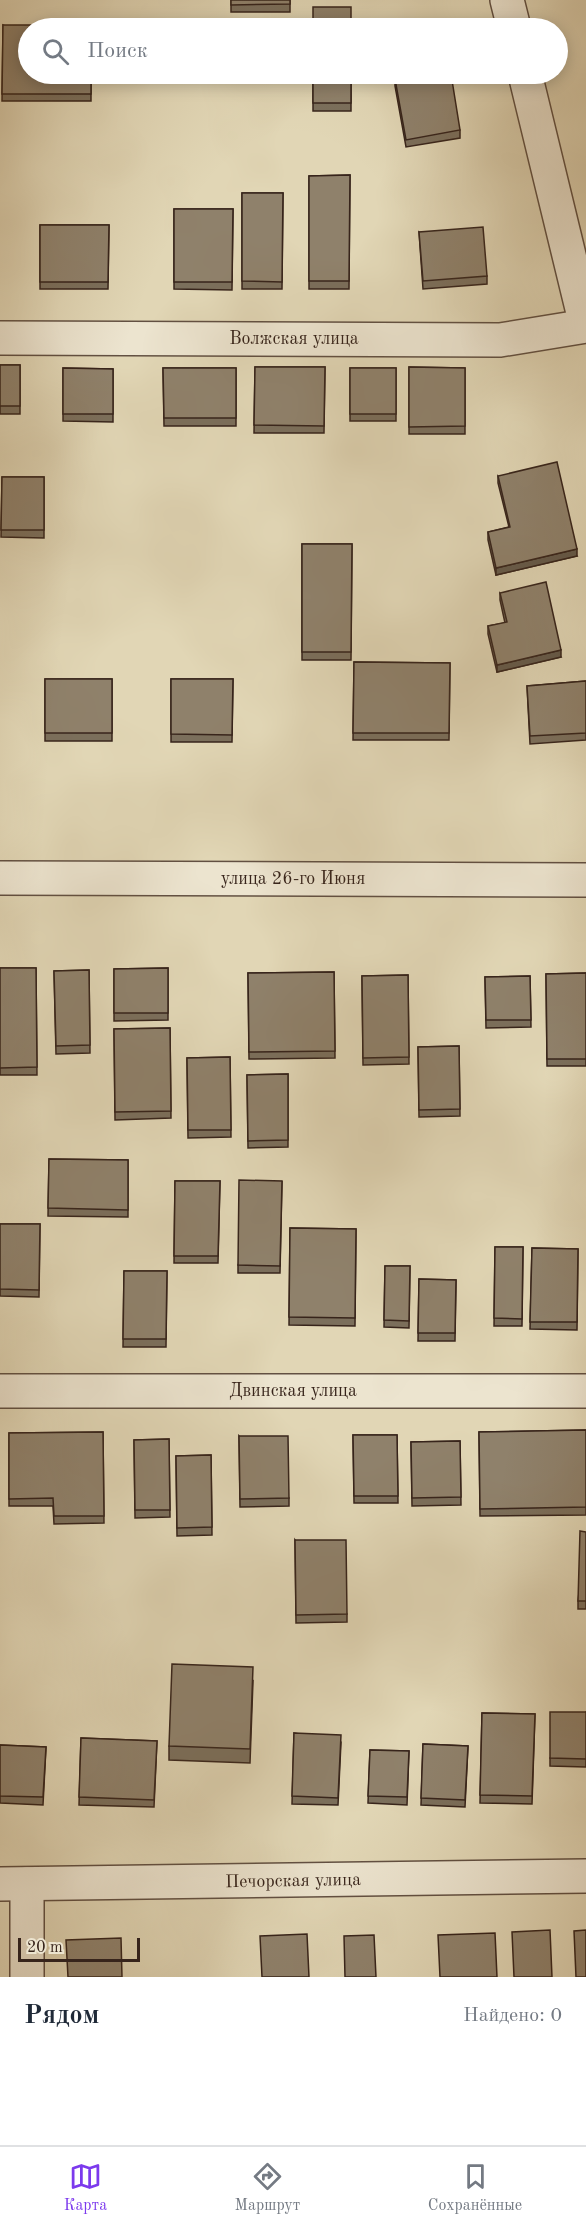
<!DOCTYPE html>
<html lang="ru">
<meta charset="utf-8">
<style>
:root{--surface:#fff;--page:#f2f2f3;--text:#1f2937;--muted:#747a83;--line:#e0e1e3;--accent:#7c3aed}
body{margin:0;font-family:"Old Standard TT",serif;background:var(--page);color:var(--text)}
.scale{position:absolute;left:18px;bottom:15px;width:122px;box-sizing:border-box;padding-left:6px;border:3px solid #37241b;border-top:0;font-size:16px;line-height:21px;white-space:nowrap;color:#37241b;-webkit-text-stroke:4px #ece4cf;paint-order:stroke}
.list{margin:0;padding:0;list-style:none}
h2{display:flex;justify-content:space-between;align-items:center;height:78px;margin:0;padding:0 24px;font-size:26px}
h2 small{font-size:20px;font-weight:400;color:var(--muted)}
.icon{flex:none;width:33px;height:33px;fill:none;stroke:currentColor;stroke-width:2;stroke-linecap:round;stroke-linejoin:round}
.map{position:relative;flex:none;width:586px;height:1977px;overflow:hidden}
.search{position:absolute;background:var(--surface);box-shadow:0 3px 15px #0003;left:18px;right:18px;top:18px;height:66px;display:flex;align-items:center;gap:15px;box-sizing:border-box;padding:0 21px;border-radius:33px;color:var(--muted);font-size:22px}
.sheet{height:168px;background:var(--surface)}
nav{display:flex;justify-content:space-around;align-items:center;box-sizing:border-box;height:84px;border-top:2px solid var(--line);background:var(--surface);font-size:16px;color:var(--muted)}
nav a{display:grid;justify-items:center;gap:3px}
nav .on{color:var(--accent)}
.map>svg:first-child{display:block}
.lines{fill:none;stroke-linecap:round;stroke-linejoin:round}
.minor-casing{stroke:#625042;stroke-width:36}
.minor{stroke:#ece4cf;stroke-width:33}
.wall{fill:#7b6f5c;stroke:#37241b;stroke-width:1.5}
.shaded-wall{fill:#645a4b;stroke:#37241b;stroke-width:1.5}
.building{fill:#8f816b;stroke:#37241b;stroke-width:1.5}
.labels{text-anchor:middle;dominant-baseline:central;stroke-width:4.5;stroke-linejoin:round;paint-order:stroke}
.street-label{font-size:18px;fill:#37241b;stroke:#ece4cf}
</style>
<div class="map">
<svg width="586" height="1977" viewBox="0 0 586 1977">
<rect width="100%" height="100%" fill="#e1d6b5"/>
<filter id="stains"><feTurbulence type="fractalNoise" baseFrequency=".00333" numOctaves="4"/><feColorMatrix values="0 0 0 0 .2 0 0 0 0 .09 0 0 0 0 .02 0 0 0 .5 -.17"/></filter>
<radialGradient id="worn" r=".72"><stop offset=".6" stop-color="#630" stop-opacity="0"/><stop offset="1" stop-color="#630" stop-opacity=".3"/></radialGradient>
<g class="lines">
<defs>
<g id="minor">
<polyline points="507,0 514,28"/>
<polyline points="525,74 586,325"/>
<polyline points="0,338 500,340 586,326"/>
<polyline points="0,878 586,880"/>
<polyline points="0,1391 586,1391"/>
<polyline points="0,1884 586,1876"/>
<polyline points="27,1884 27,1977"/>
</g>
</defs>
<use href="#minor" class="minor-casing"/>
<use href="#minor" class="minor"/>
</g>
<g class="wall">
<rect x="231" y="0" width="59" height="12"/>
<polygon points="3,25 91,74 91,101 2,101"/>
<rect x="313" y="74" width="38" height="37"/>
<polygon points="395,79 460,130 460,138 406,147 395,86"/>
<polygon points="350,175 349,289 309,289 309,176"/>
<polygon points="242,193 283,193 282,289 242,289"/>
<polygon points="174,209 233,209 232,290 174,289"/>
<polygon points="40,225 109,225 108,289 40,289"/>
<polygon points="419,232 487,276 487,284 423,289"/>
<rect x="0" y="365" width="20" height="49"/>
<polygon points="255,367 325,367 324,433 254,433"/>
<polygon points="409,367 465,368 465,434 409,434"/>
<polygon points="63,368 113,369 113,422 63,421"/>
<polygon points="163,368 236,368 236,426 164,426"/>
<rect x="350" y="368" width="46" height="53"/>
<polygon points="498,476 577,556 496,575 488,540 488,532 509,527 498,483"/>
<polygon points="2,477 44,477 44,538 1,537"/>
<polygon points="302,544 352,544 351,660 302,660"/>
<polygon points="500,593 561,657 497,672 488,634 488,626 505,623 500,600"/>
<polygon points="354,662 450,663 449,740 353,740"/>
<rect x="45" y="679" width="67" height="62"/>
<polygon points="171,679 233,679 232,742 171,742"/>
<polygon points="586,681 586,740 530,744 527,686"/>
<polygon points="0,968 36,968 37,1075 0,1075"/>
<polygon points="168,968 168,1020 114,1021 114,969"/>
<polygon points="89,970 90,1053 56,1054 54,971"/>
<polygon points="334,972 335,1058 249,1059 248,973"/>
<polygon points="586,973 586,1066 547,1066 546,974"/>
<polygon points="408,975 409,1064 363,1065 362,976"/>
<polygon points="530,976 531,1027 486,1028 485,977"/>
<polygon points="170,1028 171,1118 115,1120 114,1029"/>
<polygon points="459,1046 460,1116 419,1117 418,1047"/>
<polygon points="230,1057 231,1137 188,1138 187,1058"/>
<polygon points="288,1074 288,1147 248,1148 247,1075"/>
<polygon points="49,1159 128,1160 128,1217 48,1216"/>
<polygon points="175,1181 220,1181 218,1263 174,1263"/>
<polygon points="282,1181 280,1273 238,1273 238,1265"/>
<polygon points="0,1224 40,1224 39,1297 0,1296"/>
<polygon points="290,1228 356,1229 355,1326 289,1325"/>
<polygon points="495,1247 523,1247 522,1326 494,1326"/>
<polygon points="532,1248 578,1249 577,1330 530,1329"/>
<polygon points="385,1266 410,1266 409,1328 384,1327"/>
<polygon points="124,1271 167,1271 166,1347 123,1347"/>
<polygon points="419,1279 456,1280 455,1341 418,1341"/>
<polygon points="586,1430 586,1515 480,1516 479,1432"/>
<polygon points="103,1432 104,1523 54,1524 53,1506 9,1506 9,1433"/>
<polygon points="353,1435 397,1435 398,1503 354,1503"/>
<polygon points="239,1436 289,1498 289,1506 240,1507"/>
<polygon points="169,1439 170,1517 135,1518 134,1440"/>
<polygon points="460,1441 461,1505 412,1506 411,1442"/>
<polygon points="211,1455 212,1535 177,1536 176,1456"/>
<polygon points="586,1532 586,1609 578,1609 578,1601"/>
<polygon points="295,1540 347,1614 347,1622 296,1623"/>
<polygon points="253,1681 250,1763 169,1760 169,1746"/>
<polygon points="586,1712 586,1767 550,1766 550,1758"/>
<polygon points="482,1713 535,1714 532,1804 480,1803"/>
<polygon points="294,1733 341,1742 338,1805 292,1804"/>
<polygon points="81,1738 157,1741 154,1807 79,1805"/>
<polygon points="423,1744 468,1746 465,1807 421,1805"/>
<polygon points="0,1745 46,1747 43,1805 0,1803"/>
<polygon points="370,1750 409,1751 407,1805 368,1803"/>
</g>
<g class="shaded-wall">
<polygon points="577,549 577,556 496,575 496,568"/>
<polygon points="561,650 561,657 497,672 497,665"/>
</g>
<g class="building">
<polygon points="231,0 290,0 290,4 231,5"/>
<rect x="313" y="7" width="38" height="21"/>
<polygon points="3,25 92,25 92,28 28,28 28,74 91,74 91,94 2,94"/>
<rect x="313" y="74" width="38" height="29"/>
<polygon points="426,74 451,74 460,130 406,140 395,79"/>
<polygon points="350,175 349,281 309,281 309,176"/>
<polygon points="242,193 283,193 282,282 242,281"/>
<polygon points="174,209 233,209 232,282 174,282"/>
<polygon points="40,225 109,225 108,282 40,282"/>
<polygon points="483,227 487,276 423,281 419,232"/>
<rect x="0" y="365" width="20" height="41"/>
<polygon points="255,367 325,367 324,426 254,425"/>
<polygon points="409,367 465,368 465,426 409,427"/>
<polygon points="63,368 113,369 113,414 63,414"/>
<polygon points="163,368 236,368 236,418 164,418"/>
<rect x="350" y="368" width="46" height="46"/>
<polygon points="557,462 577,549 496,568 488,532 510,527 498,476"/>
<polygon points="2,477 44,477 44,530 1,530"/>
<polygon points="302,544 352,544 351,652 302,652"/>
<polygon points="546,582 561,650 497,665 488,626 507,622 500,593"/>
<polygon points="354,662 450,663 449,733 353,733"/>
<rect x="45" y="679" width="67" height="54"/>
<polygon points="171,679 233,679 232,735 171,734"/>
<polygon points="586,681 586,733 530,736 527,686"/>
<polygon points="0,968 36,968 37,1067 0,1068"/>
<polygon points="168,968 168,1013 114,1013 114,969"/>
<polygon points="89,970 90,1045 56,1046 54,971"/>
<polygon points="334,972 335,1051 249,1052 248,973"/>
<polygon points="586,973 586,1059 547,1059 546,974"/>
<polygon points="408,975 409,1057 363,1058 362,976"/>
<polygon points="530,976 531,1020 486,1020 485,977"/>
<polygon points="170,1028 171,1111 115,1112 114,1029"/>
<polygon points="459,1046 460,1109 419,1110 418,1047"/>
<polygon points="230,1057 231,1130 188,1130 187,1058"/>
<polygon points="288,1074 288,1140 248,1141 247,1075"/>
<polygon points="49,1159 128,1160 128,1210 48,1208"/>
<polygon points="239,1180 282,1181 280,1266 238,1265"/>
<polygon points="175,1181 220,1181 218,1256 174,1256"/>
<polygon points="0,1224 40,1224 39,1290 0,1289"/>
<polygon points="290,1228 356,1229 355,1318 289,1317"/>
<polygon points="495,1247 523,1247 522,1319 494,1318"/>
<polygon points="532,1248 578,1249 577,1322 530,1322"/>
<polygon points="385,1266 410,1266 409,1321 384,1320"/>
<polygon points="124,1271 167,1271 166,1339 123,1339"/>
<polygon points="419,1279 456,1280 455,1333 418,1333"/>
<polygon points="586,1430 586,1507 480,1509 479,1432"/>
<polygon points="103,1432 104,1516 54,1516 53,1498 9,1499 9,1433"/>
<polygon points="353,1435 397,1435 398,1496 354,1496"/>
<polygon points="239,1436 288,1436 289,1498 240,1499"/>
<polygon points="169,1439 170,1510 135,1510 134,1440"/>
<polygon points="460,1441 461,1497 412,1498 411,1442"/>
<polygon points="211,1455 212,1527 177,1528 176,1456"/>
<polygon points="580,1531 586,1532 586,1601 578,1601"/>
<polygon points="295,1540 346,1540 347,1614 296,1615"/>
<polygon points="172,1664 253,1667 250,1749 169,1746"/>
<polygon points="550,1712 586,1712 586,1759 550,1758"/>
<polygon points="482,1713 535,1714 532,1796 480,1795"/>
<polygon points="294,1733 341,1735 338,1798 292,1796"/>
<polygon points="81,1738 157,1741 154,1800 79,1797"/>
<polygon points="423,1744 468,1746 465,1800 421,1798"/>
<polygon points="0,1745 46,1747 43,1797 0,1796"/>
<polygon points="370,1750 409,1751 407,1797 368,1796"/>
<polygon points="550,1930 552,1977 514,1977 512,1932"/>
<polygon points="586,1930 586,1977 576,1977 574,1931"/>
<polygon points="495,1933 497,1977 440,1977 438,1935"/>
<polygon points="307,1934 309,1977 262,1977 260,1936"/>
<polygon points="374,1935 376,1977 345,1977 344,1936"/>
<polygon points="121,1938 122,1977 68,1977 66,1940"/>
</g>
<g class="labels">
<g class="street-label">
<text x="294" y="339">Волжская улица</text>
<text x="293" y="879">улица 26-го Июня</text>
<text x="293" y="1391">Двинская улица</text>
<text transform="translate(293 1881) rotate(-1)">Печорская улица</text>
</g>
</g>
<rect width="100%" height="100%" filter="url(#stains)"/>
<rect width="100%" height="100%" fill="url(#worn)"/>
</svg>
<div class="scale">20 m</div>
<div class="search"><svg class="icon" aria-label="search" viewBox="0 0 24 24"><circle cx="10" cy="10" r="6"/><path d="M15 15l6 6"/></svg>Поиск</div>
</div>
<section class="sheet">
<h2>Рядом<small>Найдено: 0</small></h2>
<ul class="list">
</ul>
</section>
<nav>
<a class="on"><svg class="icon" aria-label="map" viewBox="0 0 24 24"><path d="M3 6l6-2 6 2 6-2v14l-6 2-6-2-6 2zM9 4v14M15 6v14"/></svg>Карта</a>
<a><svg class="icon" aria-label="directions" viewBox="0 0 24 24"><path d="M12 3l9 9-9 9-9-9zM9 14v-3h6M13 9l2 2-2 2"/></svg>Маршрут</a>
<a><svg class="icon" aria-label="saved" viewBox="0 0 24 24"><path d="M7 4h10v16l-5-4-5 4z"/></svg>Сохранённые</a>
</nav>
